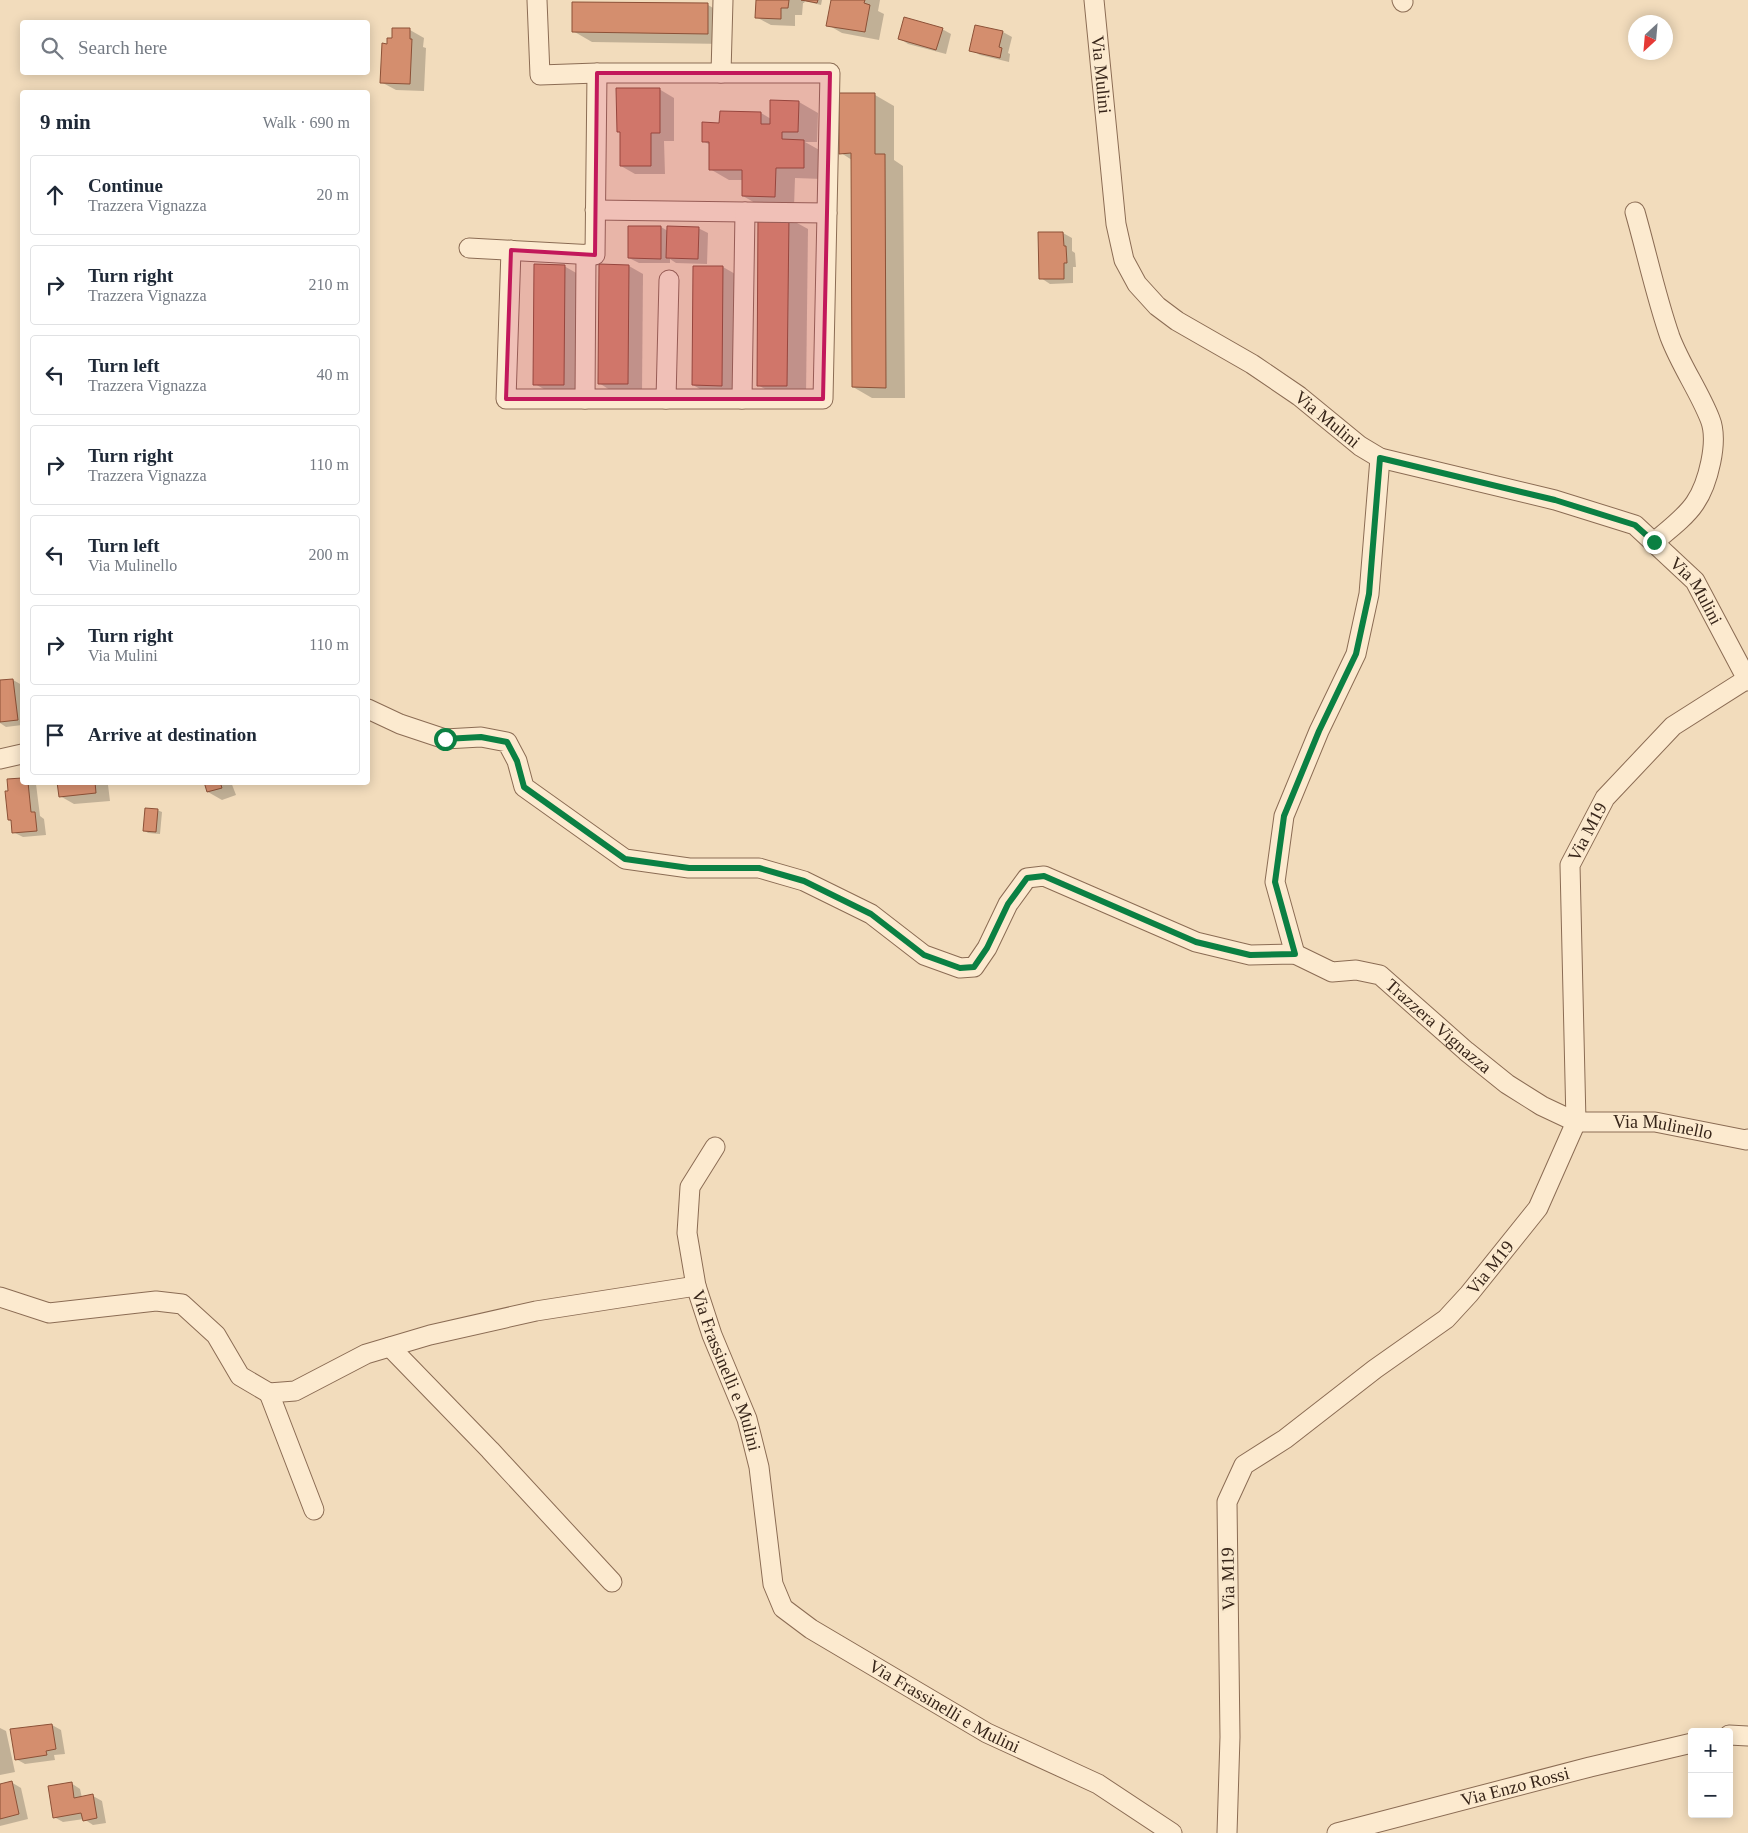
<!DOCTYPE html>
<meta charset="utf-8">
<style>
:root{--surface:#fff;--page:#f6f6f7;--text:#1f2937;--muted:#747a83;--line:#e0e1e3}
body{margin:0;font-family:"Times New Roman",serif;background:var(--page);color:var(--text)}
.controls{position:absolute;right:15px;bottom:15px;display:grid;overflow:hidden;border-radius:5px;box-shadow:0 2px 12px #0003}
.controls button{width:45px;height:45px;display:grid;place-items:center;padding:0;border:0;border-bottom:1px solid var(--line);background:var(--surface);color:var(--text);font:25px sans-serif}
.compass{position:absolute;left:1628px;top:15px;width:45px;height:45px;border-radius:50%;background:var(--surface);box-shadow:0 2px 12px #0003;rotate:206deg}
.stop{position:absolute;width:15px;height:15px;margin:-11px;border:4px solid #0b8043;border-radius:50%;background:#fff}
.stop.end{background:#0b8043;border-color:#fff;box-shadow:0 1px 5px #0008}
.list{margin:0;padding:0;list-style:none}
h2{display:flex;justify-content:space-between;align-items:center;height:65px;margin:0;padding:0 20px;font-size:21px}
h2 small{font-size:16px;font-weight:400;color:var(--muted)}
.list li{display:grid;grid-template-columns:32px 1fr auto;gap:15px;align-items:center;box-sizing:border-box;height:80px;margin:0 10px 10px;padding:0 10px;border:1px solid var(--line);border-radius:5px}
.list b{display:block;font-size:19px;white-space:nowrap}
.list p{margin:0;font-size:16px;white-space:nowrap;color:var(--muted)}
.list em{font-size:16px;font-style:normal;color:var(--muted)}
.icon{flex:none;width:28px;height:28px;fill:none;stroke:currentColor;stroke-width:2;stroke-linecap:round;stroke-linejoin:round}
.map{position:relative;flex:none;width:1748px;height:1833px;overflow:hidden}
.search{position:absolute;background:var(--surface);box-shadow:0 2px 12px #0003;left:20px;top:20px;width:350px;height:55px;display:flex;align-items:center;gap:12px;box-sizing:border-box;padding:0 18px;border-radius:5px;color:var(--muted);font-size:19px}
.panel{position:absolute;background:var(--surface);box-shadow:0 2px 12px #0003;left:20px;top:90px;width:350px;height:695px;border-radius:5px}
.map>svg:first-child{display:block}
.shadow{fill:#0003}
.building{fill:#d48e6e;stroke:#8c5137}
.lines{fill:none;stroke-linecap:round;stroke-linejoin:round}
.minor-casing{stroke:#8b6c54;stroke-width:21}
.minor{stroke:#fceacf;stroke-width:19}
.route{stroke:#0b8043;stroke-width:6}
.marked{fill:#c2185b;fill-opacity:0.2;stroke:#c2185b;stroke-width:4;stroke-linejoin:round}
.labels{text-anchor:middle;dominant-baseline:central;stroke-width:5;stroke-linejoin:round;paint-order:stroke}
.street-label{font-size:18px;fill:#38261a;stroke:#f8e7cc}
</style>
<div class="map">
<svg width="1748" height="1833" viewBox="0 0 1748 1833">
<rect width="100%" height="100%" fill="#f2dcbc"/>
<g class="shadow">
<polygon points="757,0 822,0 821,5 805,1 804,3 803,3 802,15 795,15 795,26 771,25 756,17"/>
<polygon points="832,0 880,0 878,11 884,14 879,40 842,33 828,25"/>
<polygon points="708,5 727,16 726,44 592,42 573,31"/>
<polygon points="976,26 1003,32 1012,37 1008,53 1010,54 1009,62 980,55 971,50"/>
<polygon points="942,29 951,34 946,54 908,44 899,38"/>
<polygon points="410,30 424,38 423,47 426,48 424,91 396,90 381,82 388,45 393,39"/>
<polygon points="659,89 674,98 674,141 664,141 665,174 635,174 621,166 621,133 618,131"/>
<polygon points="875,95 894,106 894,160 903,166 905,398 872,398 853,387 852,160 841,153"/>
<polygon points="799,102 818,113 817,142 805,142 823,152 822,179 795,178 794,207 762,207 743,196 743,180 729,180 710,169 710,145 703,141 721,124 761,113 771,119"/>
<polygon points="368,194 370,195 368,208"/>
<polygon points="788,218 808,229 806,396 777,396 758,385"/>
<polygon points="661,227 668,231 698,228 708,233 707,264 676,263 670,259 670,263 639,263 629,258"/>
<polygon points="1063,233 1072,238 1072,251 1075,253 1076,267 1073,267 1073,283 1050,284 1041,278"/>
<polygon points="564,266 578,274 577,393 549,392 535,384"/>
<polygon points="629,266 643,274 642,392 613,392 599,383"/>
<polygon points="723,267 737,275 736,393 707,393 693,385"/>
<polygon points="13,680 22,685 22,725 6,727 0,723 0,682"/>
<polygon points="22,779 22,782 36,784 40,816 44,819 46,835 23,837 13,832 12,822 9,820 8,780"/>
<polygon points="59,782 114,782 108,785 110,801 74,804 60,796"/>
<polygon points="205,782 231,782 236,795 222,800 208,792"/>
<polygon points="157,810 162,812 160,834 148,833 144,830"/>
<polygon points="52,1725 61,1730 65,1754 54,1755 55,1760 25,1764 16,1759"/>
<polygon points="0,1728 6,1731 15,1772 0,1775"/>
<polygon points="11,1782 21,1788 28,1819 0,1826 0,1785"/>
<polygon points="71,1783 80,1789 82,1798 93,1796 102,1801 106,1823 93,1825 84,1819 63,1822 54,1817"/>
</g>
<g class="building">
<polygon points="756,0 789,0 788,8 781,8 781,19 755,18"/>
<polygon points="801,0 818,0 817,3"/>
<polygon points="831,0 865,0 864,3 870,5 865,32 826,26"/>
<polygon points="572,2 708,3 708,34 572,32"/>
<polygon points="904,17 943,28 936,50 898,39"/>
<polygon points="975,25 1003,31 999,47 1002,48 1000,58 969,51"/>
<polygon points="392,28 410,28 410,39 412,39 410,84 380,83 382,43 387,44 387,38 392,38"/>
<polygon points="616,88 660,88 660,133 651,133 651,166 620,166 620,132 617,132"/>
<polygon points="839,93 875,93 875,154 885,154 886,388 852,387 851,153 839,154"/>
<polygon points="770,100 799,101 798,132 782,132 782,139 804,140 804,168 776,168 775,197 742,196 742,170 709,170 709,142 702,142 702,122 719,123 720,111 761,112 761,124 770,124"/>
<polygon points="758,217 789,217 787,386 757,386"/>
<polygon points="628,226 661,226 661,259 628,258"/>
<polygon points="667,226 699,227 698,259 666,258"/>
<polygon points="1038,232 1063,232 1064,246 1066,246 1067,263 1064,263 1064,279 1039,279"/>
<polygon points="534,264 565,265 564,385 533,385"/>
<polygon points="599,264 629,265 628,384 598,384"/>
<polygon points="693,266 723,266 722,386 692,385"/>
<polygon points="13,679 18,720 0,722 0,680"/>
<polygon points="22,778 22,782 28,782 31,812 35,812 37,831 12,833 11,820 8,820 5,791 8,791 7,779"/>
<polygon points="57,782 95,782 96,793 59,797"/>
<polygon points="204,782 220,782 222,788 207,792"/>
<polygon points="145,808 158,809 156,832 143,831"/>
<polygon points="52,1724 56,1749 46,1751 47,1755 15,1760 10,1729"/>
<polygon points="12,1781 19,1814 0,1819 0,1784"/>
<polygon points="72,1782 74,1798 93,1794 97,1818 83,1821 81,1813 53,1818 48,1786"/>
</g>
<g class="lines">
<defs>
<g id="minor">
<path id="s1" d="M1094 0 1116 224 1124 260 1137 284 1157 306 1177 321 1252 364 1299 396 1360 446 1380 458 1555 500 1635 525 1695 581 1748 681"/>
<polyline points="1402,0 1403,2"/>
<polyline points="721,73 723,0"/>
<polyline points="595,210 827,213"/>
<path d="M1635 212C1647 254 1656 297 1670 337 1681 366 1699 391 1710 419 1719 441 1708 484 1695 503 1685 518 1667 531 1654 542"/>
<polyline points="469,248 595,255 597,73"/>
<polyline points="511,250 506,399 823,399 830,73 597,73 540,75 537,0"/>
<polyline points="585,399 586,254"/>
<polyline points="666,399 669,280"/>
<polyline points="742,399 745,212"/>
<path id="s2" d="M368 709 400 724 445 739 481 737 507 742 517 761 524 787 625 859 689 868H759L804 881 871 914 924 955 960 968 974 967 987 948 1008 904 1027 878 1044 876 1196 942 1250 955 1295 954 1332 972 1356 970 1380 975 1466 1051 1507 1084 1542 1106 1576 1122H1655L1746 1140 1748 1139"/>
<polyline points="0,759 22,754"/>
<polyline points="1295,954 1275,882 1284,816 1319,731 1356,654 1369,594 1380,458"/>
<polyline points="696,1286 687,1233 690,1187 715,1147"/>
<path id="s3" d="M0 1297 49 1313 156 1301 182 1304 216 1335 240 1376 269 1393 295 1391 366 1354 430 1335 536 1311 696 1286 712 1335 747 1419 759 1467 773 1584 783 1608 811 1629 987 1733 1098 1784 1172 1833"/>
<polyline points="390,1347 490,1450 612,1582"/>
<polyline points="269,1393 314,1510"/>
<polyline points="1729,1735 1748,1736"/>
<path id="s4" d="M1227 1833 1230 1737 1227 1502 1244 1465 1285 1439 1375 1369 1446 1319 1469 1294 1538 1208 1576 1122 1570 865 1605 798 1673 726 1747 679H1748"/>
<path id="s5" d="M1337 1833 1590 1767 1692 1743"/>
</g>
</defs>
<use href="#minor" class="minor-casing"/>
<use href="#minor" class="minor"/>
</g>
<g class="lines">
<polyline class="route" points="445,739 481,737 507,742 517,761 524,787 625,859 689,868 759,868 804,881 871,914 924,955 960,968 974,967 987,948 1008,904 1027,878 1044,876 1196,942 1250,955 1295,954 1275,882 1284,816 1319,731 1356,654 1369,594 1380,458 1555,500 1635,525 1654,542"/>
</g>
<path class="marked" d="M597 73H830L823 399H506L511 250 595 255Z"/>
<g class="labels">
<g class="street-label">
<text stroke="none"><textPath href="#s1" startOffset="75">Via Mulini</textPath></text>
<text stroke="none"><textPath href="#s1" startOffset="524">Via Mulini</textPath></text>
<text stroke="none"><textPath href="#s1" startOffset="944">Via Mulini</textPath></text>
<text stroke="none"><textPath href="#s4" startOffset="1154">Via M19</textPath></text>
<text stroke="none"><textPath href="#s2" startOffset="1248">Trazzera Vignazza</textPath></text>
<text stroke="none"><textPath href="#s2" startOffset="1504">Via Mulinello</textPath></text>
<text stroke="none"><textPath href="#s4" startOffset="689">Via M19</textPath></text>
<text stroke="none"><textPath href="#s3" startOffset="846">Via Frassinelli e Mulini</textPath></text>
<text transform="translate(1228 1579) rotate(-91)">Via M19</text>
<text stroke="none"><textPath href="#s3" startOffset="1281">Via Frassinelli e Mulini</textPath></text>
<text stroke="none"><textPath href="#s5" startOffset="184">Via Enzo Rossi</textPath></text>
</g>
</g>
</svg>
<div class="controls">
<button>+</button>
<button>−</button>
</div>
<svg class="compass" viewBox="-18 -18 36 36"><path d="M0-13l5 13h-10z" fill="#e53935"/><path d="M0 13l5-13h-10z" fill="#747a83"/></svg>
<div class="stop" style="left:445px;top:739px"></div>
<div class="stop end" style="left:1654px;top:542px"></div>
<div class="search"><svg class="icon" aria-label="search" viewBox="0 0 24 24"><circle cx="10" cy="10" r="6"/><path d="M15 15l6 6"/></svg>Search here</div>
<section class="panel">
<h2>9 min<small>Walk · 690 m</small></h2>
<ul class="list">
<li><svg class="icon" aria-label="ahead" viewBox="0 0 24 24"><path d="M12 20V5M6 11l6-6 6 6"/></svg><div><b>Continue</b><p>Trazzera Vignazza</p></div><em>20 m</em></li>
<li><svg class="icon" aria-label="right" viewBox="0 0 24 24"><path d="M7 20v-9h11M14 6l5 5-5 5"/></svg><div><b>Turn right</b><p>Trazzera Vignazza</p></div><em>210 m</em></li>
<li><svg class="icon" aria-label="left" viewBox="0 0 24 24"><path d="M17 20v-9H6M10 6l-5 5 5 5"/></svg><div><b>Turn left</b><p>Trazzera Vignazza</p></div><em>40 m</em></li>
<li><svg class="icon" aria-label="right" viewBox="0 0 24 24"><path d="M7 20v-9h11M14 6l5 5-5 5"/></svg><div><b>Turn right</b><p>Trazzera Vignazza</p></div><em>110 m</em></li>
<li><svg class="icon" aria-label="left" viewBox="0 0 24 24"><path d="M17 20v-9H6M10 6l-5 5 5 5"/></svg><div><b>Turn left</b><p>Via Mulinello</p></div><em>200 m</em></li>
<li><svg class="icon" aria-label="right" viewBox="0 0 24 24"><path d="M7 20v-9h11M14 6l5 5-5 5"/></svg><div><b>Turn right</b><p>Via Mulini</p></div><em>110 m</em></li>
<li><svg class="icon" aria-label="arrive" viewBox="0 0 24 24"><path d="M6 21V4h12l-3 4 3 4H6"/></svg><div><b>Arrive at destination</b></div></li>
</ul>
</section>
</div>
